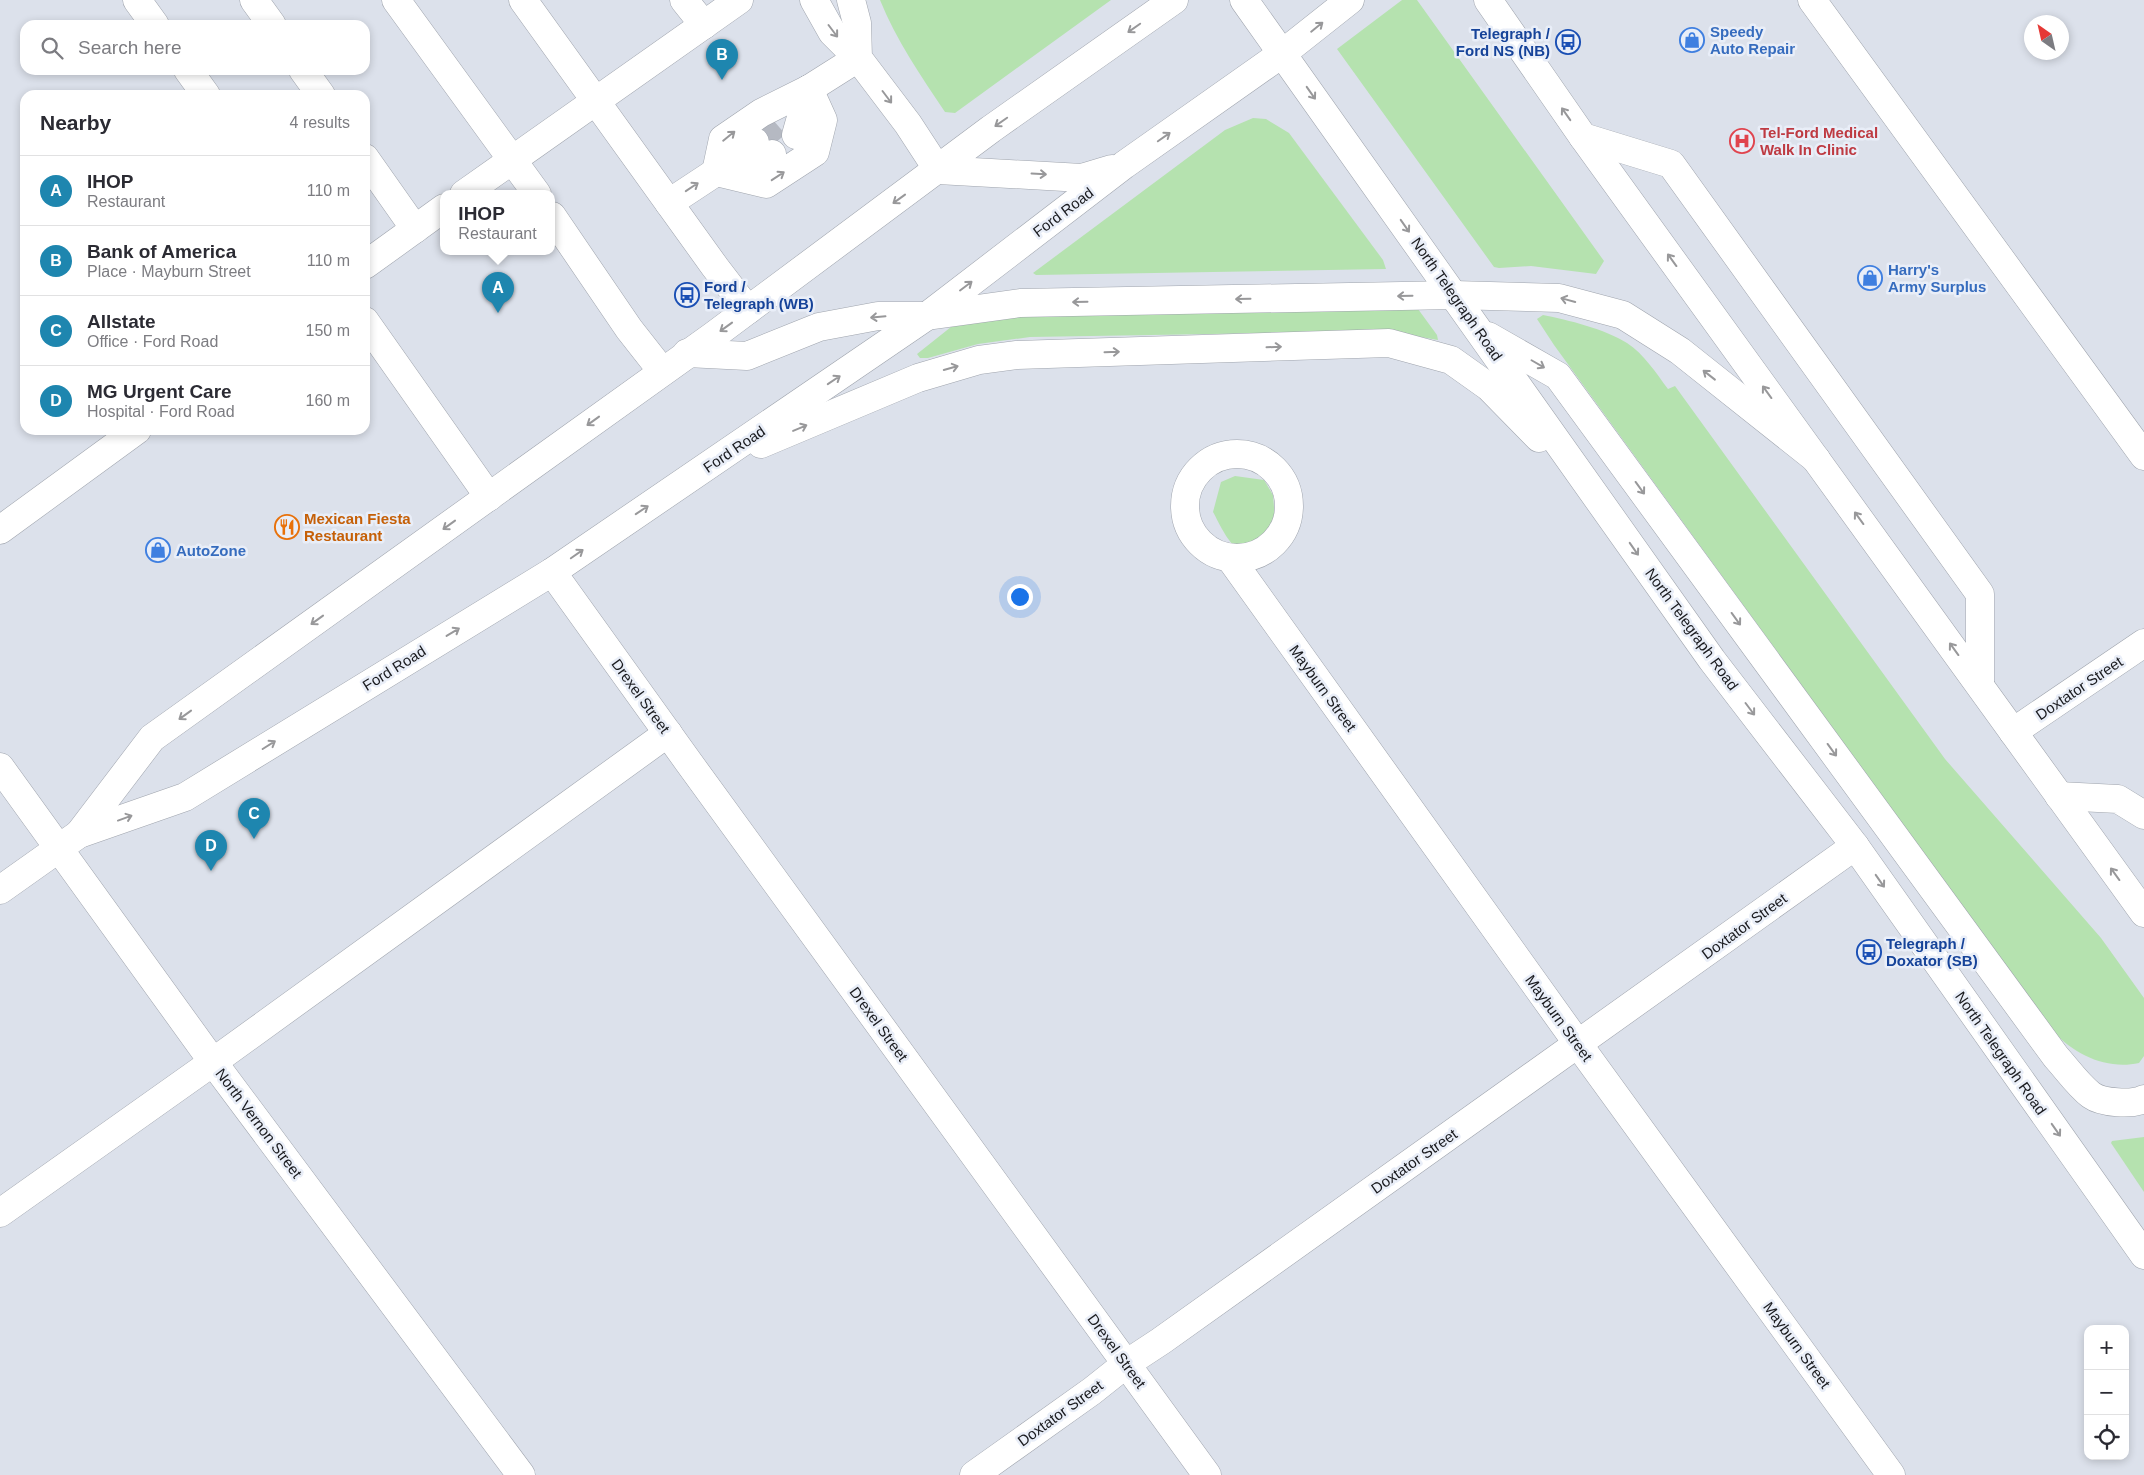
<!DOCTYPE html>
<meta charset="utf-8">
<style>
:root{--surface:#fff;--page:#f7f7f7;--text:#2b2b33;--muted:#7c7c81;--line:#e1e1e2;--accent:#1e86af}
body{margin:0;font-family:Arial,sans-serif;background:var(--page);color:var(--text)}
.controls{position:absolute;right:15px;bottom:15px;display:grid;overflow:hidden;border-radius:10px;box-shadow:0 2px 8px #0003}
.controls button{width:45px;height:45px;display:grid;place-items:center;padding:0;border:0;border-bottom:1px solid var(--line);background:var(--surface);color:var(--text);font:25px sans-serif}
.compass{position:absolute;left:2024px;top:15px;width:45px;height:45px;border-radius:50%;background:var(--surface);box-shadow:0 2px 8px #0003;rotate:326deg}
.you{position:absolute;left:1019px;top:596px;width:18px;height:18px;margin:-12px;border:4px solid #fff;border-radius:50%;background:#1a73e8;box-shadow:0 0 0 8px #1a73e833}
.badge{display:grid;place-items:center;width:32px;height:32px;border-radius:50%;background:var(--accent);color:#fff;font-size:16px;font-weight:700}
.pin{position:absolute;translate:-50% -41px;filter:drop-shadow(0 1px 2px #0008)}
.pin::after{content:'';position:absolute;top:26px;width:18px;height:15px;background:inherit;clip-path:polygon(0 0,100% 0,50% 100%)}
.popup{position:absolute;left:440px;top:190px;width:115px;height:65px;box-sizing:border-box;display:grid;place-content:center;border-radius:10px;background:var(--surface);filter:drop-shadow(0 1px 4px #0005);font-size:16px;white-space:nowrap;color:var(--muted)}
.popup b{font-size:19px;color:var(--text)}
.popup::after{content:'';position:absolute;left:50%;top:100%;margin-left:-10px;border:10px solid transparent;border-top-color:var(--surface)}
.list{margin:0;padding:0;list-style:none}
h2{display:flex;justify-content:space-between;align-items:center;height:65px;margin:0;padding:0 20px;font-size:21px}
h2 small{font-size:16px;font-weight:400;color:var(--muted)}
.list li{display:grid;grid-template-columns:32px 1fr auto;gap:15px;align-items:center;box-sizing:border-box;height:70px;padding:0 20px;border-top:1px solid var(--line)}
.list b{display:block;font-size:19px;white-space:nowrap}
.list p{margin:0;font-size:16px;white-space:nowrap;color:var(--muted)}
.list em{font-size:16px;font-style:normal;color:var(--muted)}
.icon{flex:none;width:28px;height:28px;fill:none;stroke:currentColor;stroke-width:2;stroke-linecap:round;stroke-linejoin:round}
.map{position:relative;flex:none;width:2144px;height:1475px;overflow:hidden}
.search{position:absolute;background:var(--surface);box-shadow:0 2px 8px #0003;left:20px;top:20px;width:350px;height:55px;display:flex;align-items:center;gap:12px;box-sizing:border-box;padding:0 18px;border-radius:15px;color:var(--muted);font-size:19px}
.panel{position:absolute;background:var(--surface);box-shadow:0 2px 8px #0003;left:20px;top:90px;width:350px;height:345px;border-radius:15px}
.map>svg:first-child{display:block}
.green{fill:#b5e2af}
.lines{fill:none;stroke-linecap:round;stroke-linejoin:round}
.minor-tunnel{stroke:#b5b9c2;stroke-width:28;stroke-dasharray:28 14;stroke-linecap:butt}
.minor-casing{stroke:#9fa4ad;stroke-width:29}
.major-casing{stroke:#9fa4ad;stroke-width:29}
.minor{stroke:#fff;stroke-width:28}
.major{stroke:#fff;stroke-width:28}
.oneway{stroke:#98989a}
.labels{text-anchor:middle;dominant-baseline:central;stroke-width:5;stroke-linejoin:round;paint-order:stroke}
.shop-label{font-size:15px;font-weight:bold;fill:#366cbe;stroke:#e9eef8;text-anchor:start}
.transit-label{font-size:15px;font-weight:bold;fill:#164399;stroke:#e9eef8;text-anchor:start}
.health-label{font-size:15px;font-weight:bold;fill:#be3a42;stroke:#e9eef8;text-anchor:start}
.street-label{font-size:15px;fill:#191a1e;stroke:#e9eef8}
.food-label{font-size:15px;font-weight:bold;fill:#c56008;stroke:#e9eef8;text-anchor:start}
</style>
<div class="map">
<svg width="2144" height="1475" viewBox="0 0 2144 1475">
<rect width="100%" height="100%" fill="#dce1eb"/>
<g class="green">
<path d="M880 0H1111L955 113 945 112C921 76 896 40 880 0Z"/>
<polygon points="1402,0 1417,0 1604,261 1596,274 1531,266 1499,268 1494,267 1337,49"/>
<polygon points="1253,118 1266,119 1289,133 1383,260 1386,269 1036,275 1033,273 1225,130"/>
<polygon points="1418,309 1437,335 1438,340 1386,331 1030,337 978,344 928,358 920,358 917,354 956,323 1019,316"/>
<path d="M1543 315C1568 320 1605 329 1627 343 1644 354 1656 373 1668 389L1675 386 1945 759 2101 938 2144 998V1056L2139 1063C2107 1070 2075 1055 2054 1032L1554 345 1537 319Z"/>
<path d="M1235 476 1264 480 1273 495 1275 519C1269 528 1262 541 1254 548 1236 564 1220 524 1213 512L1221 482Z"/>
<polygon points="2144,1137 2144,1192 2111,1143 2112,1141"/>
</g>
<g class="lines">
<polyline class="minor-tunnel" points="755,142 777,123"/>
<defs>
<g id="minor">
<polyline points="137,0 155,25"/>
<polyline points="254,0 272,25"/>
<polyline points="396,0 537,194"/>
<polyline points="523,0 715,267 748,310"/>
<polyline points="684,0 704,25"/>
<polyline points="1812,0 2144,456"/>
<polyline points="188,70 206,95"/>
<polyline points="303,70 321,95"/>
<polyline points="796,135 809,89"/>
<polyline points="1583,137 1671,164 1980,594 1980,684"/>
<polyline points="365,158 415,229"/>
<polyline points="725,171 749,170 772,154"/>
<polyline points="716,172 723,139 761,113 809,89 858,58 832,32 814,0"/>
<polyline points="716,172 766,184 815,152 823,120 809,89"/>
<polyline points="464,194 739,0"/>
<polyline points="669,203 716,172 755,142"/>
<polyline points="552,216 629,329 662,371"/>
<polyline points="365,265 444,208"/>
<polyline points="365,321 489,497"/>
<circle cx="1237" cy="506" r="52"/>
<polyline points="0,530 137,430"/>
<polyline points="1230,558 1578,1044 1891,1475"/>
<polyline points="552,572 687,760 1207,1475"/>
<polyline points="2013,732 2144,643"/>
<polyline points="0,767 213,1062 521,1475"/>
<polyline points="2059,796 2118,799 2144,815"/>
<polyline points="0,1213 213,1062 668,733"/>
<polyline points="974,1475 1092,1391 1126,1364 1161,1341 1855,846"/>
</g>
<g id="major">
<polyline points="851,0 857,23 858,58 908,124 938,170"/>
<polyline points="1244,0 1712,660 1855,846 2144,1255"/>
<polyline points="1488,0 1583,137 2144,913"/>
<polyline points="938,170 1082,178 1112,169"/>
<path d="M1488 336 1558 376 2056 1057C2067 1069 2078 1085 2091 1095 2102 1103 2132 1105 2144 1099"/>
<polyline points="687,353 747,356 819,327 878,316 927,316 1020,303 1454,295 1559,298 1623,315 1680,351 1816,459"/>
<polyline points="761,444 918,378 979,360 1017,355 1389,343 1451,360 1489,387 1539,438"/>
<polyline points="79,834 152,738 713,336 991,129 1174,0"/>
<polyline points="0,890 79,834 185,797 552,572 927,316 1124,165 1283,53 1350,0"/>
</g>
</defs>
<use href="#minor" class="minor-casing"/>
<use href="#major" class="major-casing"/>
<use href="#minor" class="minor"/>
<use href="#major" class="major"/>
</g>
<defs><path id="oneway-shaft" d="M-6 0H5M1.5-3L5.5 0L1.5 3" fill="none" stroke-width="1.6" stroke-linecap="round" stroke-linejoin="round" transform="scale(1.25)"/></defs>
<g class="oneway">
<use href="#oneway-shaft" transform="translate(1317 27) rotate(-39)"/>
<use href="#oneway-shaft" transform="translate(1134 28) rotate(145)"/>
<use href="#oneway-shaft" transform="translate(833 31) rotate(53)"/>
<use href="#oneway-shaft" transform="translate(1311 93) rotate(55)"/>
<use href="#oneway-shaft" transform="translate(887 97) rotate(53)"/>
<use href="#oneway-shaft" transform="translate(1566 114) rotate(-125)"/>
<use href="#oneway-shaft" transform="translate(1001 122) rotate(145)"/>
<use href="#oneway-shaft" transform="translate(729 136) rotate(-39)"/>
<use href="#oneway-shaft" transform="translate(1164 137) rotate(-35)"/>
<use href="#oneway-shaft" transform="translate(1039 174) rotate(3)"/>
<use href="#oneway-shaft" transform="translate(778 176) rotate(-33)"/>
<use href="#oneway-shaft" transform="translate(692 187) rotate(-34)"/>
<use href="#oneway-shaft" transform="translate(899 199) rotate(144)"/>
<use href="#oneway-shaft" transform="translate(1405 226) rotate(55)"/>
<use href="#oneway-shaft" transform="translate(1672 260) rotate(-126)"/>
<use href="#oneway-shaft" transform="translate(966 286) rotate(-37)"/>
<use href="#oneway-shaft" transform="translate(1405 296) rotate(179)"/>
<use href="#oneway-shaft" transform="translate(1243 299) rotate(179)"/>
<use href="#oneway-shaft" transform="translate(1568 300) rotate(-165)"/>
<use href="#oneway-shaft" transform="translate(1080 302) rotate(179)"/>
<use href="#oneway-shaft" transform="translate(878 317) rotate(175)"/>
<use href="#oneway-shaft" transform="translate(726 327) rotate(144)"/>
<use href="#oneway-shaft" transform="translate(1274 347) rotate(-2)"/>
<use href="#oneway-shaft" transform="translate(1112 352) rotate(-2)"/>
<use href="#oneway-shaft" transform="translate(1538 364) rotate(30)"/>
<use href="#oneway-shaft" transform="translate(951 368) rotate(-16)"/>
<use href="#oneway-shaft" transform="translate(1709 375) rotate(-142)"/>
<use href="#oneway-shaft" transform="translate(834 380) rotate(-34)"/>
<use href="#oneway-shaft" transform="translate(1767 392) rotate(-126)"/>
<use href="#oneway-shaft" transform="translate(593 421) rotate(144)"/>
<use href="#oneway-shaft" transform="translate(800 428) rotate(-23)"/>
<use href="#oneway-shaft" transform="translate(1640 488) rotate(54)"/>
<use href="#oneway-shaft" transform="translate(642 510) rotate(-34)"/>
<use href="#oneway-shaft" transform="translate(1859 518) rotate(-126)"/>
<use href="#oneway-shaft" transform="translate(449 525) rotate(144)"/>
<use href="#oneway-shaft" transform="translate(1634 549) rotate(55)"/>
<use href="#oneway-shaft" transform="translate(577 554) rotate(-35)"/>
<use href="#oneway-shaft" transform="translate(1736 619) rotate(54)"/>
<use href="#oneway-shaft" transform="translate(317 620) rotate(144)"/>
<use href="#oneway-shaft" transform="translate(453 632) rotate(-31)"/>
<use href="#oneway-shaft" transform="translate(1954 649) rotate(-126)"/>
<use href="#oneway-shaft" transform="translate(1750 709) rotate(53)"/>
<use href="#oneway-shaft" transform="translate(185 715) rotate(144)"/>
<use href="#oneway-shaft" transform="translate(269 745) rotate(-32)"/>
<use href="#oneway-shaft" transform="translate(1832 750) rotate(54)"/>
<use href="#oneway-shaft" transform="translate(125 818) rotate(-20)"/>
<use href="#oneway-shaft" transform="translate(2115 874) rotate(-126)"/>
<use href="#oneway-shaft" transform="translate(1880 881) rotate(55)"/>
<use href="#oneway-shaft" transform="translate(2056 1130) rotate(55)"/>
</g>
<defs>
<symbol id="shop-ring" viewBox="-11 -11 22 22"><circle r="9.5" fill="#e9eef8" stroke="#3f7fe0" stroke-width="1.5"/><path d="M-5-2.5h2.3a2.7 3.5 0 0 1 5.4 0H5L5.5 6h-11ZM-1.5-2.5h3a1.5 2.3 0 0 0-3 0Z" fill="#3f7fe0"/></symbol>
<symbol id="bus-ring" viewBox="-11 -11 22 22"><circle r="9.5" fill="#e9eef8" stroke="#1a4fb4" stroke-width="1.5"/><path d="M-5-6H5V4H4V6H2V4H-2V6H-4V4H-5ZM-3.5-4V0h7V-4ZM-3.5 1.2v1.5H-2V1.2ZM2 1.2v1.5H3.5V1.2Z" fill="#1a4fb4"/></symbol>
<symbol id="hospital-ring" viewBox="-11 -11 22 22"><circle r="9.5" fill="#e9eef8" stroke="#e0444e" stroke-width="1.5"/><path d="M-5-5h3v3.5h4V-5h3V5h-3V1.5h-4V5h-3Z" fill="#e0444e"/></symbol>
<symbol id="restaurant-ring" viewBox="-11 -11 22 22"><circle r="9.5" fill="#e9eef8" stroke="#e8710a" stroke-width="1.5"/><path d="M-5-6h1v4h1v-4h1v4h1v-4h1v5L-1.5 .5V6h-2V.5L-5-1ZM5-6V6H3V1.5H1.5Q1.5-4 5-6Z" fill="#e8710a"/></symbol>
</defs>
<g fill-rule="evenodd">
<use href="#shop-ring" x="1678" y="26" width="28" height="28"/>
<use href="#bus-ring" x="1554" y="28" width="28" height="28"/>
<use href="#hospital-ring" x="1728" y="127" width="28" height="28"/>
<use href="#shop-ring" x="1856" y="264" width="28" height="28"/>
<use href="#bus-ring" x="673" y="281" width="28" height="28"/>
<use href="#restaurant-ring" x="273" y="513" width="28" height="28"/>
<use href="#shop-ring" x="144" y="536" width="28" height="28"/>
<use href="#bus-ring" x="1855" y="938" width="28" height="28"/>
</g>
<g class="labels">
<g class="shop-label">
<text x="1710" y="31">Speedy<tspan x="1710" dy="17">Auto Repair</tspan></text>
<text x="1888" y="269">Harry's<tspan x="1888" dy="17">Army Surplus</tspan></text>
<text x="176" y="550">AutoZone</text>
</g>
<g class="transit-label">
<text x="1550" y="33" text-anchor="end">Telegraph /<tspan x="1550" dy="17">Ford NS (NB)</tspan></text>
<text x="704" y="286">Ford /<tspan x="704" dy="17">Telegraph (WB)</tspan></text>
<text x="1886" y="943">Telegraph /<tspan x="1886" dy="17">Doxator (SB)</tspan></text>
</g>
<g class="health-label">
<text x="1760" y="132">Tel-Ford Medical<tspan x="1760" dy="17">Walk In Clinic</tspan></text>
</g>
<g class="street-label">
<text transform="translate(1063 212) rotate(-37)">Ford Road</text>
<text transform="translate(1457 299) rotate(55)">North Telegraph Road</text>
<text transform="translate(734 449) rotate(-34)">Ford Road</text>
<text transform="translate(1692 629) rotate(54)">North Telegraph Road</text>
<text transform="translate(394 668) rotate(-32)">Ford Road</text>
<text transform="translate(1323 688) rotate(54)">Mayburn Street</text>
<text transform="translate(2079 688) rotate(-34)">Doxtator Street</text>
<text transform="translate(641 696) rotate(54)">Drexel Street</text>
<text transform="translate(1744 926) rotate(-36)">Doxtator Street</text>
<text transform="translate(1559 1018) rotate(54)">Mayburn Street</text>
<text transform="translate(879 1024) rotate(54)">Drexel Street</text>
<text transform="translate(2001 1053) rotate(55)">North Telegraph Road</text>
<text transform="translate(259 1123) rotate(53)">North Vernon Street</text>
<text transform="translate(1414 1161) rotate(-35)">Doxtator Street</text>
<text transform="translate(1797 1345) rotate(54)">Mayburn Street</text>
<text transform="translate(1117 1351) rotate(54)">Drexel Street</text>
<text transform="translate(1060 1413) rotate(-36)">Doxtator Street</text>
</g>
<g class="food-label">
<text x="304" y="518">Mexican Fiesta<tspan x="304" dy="17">Restaurant</tspan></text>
</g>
</g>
</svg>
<div class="controls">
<button>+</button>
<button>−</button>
<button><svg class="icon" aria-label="locate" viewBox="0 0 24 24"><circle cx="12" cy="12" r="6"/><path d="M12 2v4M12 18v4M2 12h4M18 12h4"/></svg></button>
</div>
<svg class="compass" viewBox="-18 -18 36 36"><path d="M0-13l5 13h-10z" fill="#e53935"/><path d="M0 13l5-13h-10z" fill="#7c7c81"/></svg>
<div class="you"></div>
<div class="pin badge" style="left:498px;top:313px">A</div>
<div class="popup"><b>IHOP</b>Restaurant</div>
<div class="pin badge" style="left:722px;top:80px">B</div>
<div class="pin badge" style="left:254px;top:839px">C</div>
<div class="pin badge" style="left:211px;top:871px">D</div>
<div class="search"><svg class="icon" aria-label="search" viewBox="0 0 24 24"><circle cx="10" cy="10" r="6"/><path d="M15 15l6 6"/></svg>Search here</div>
<section class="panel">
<h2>Nearby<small>4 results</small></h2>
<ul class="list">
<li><span class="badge">A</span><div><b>IHOP</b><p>Restaurant</p></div><em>110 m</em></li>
<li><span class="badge">B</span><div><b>Bank of America</b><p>Place · Mayburn Street</p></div><em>110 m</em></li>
<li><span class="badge">C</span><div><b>Allstate</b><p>Office · Ford Road</p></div><em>150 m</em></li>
<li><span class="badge">D</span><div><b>MG Urgent Care</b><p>Hospital · Ford Road</p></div><em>160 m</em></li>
</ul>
</section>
</div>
